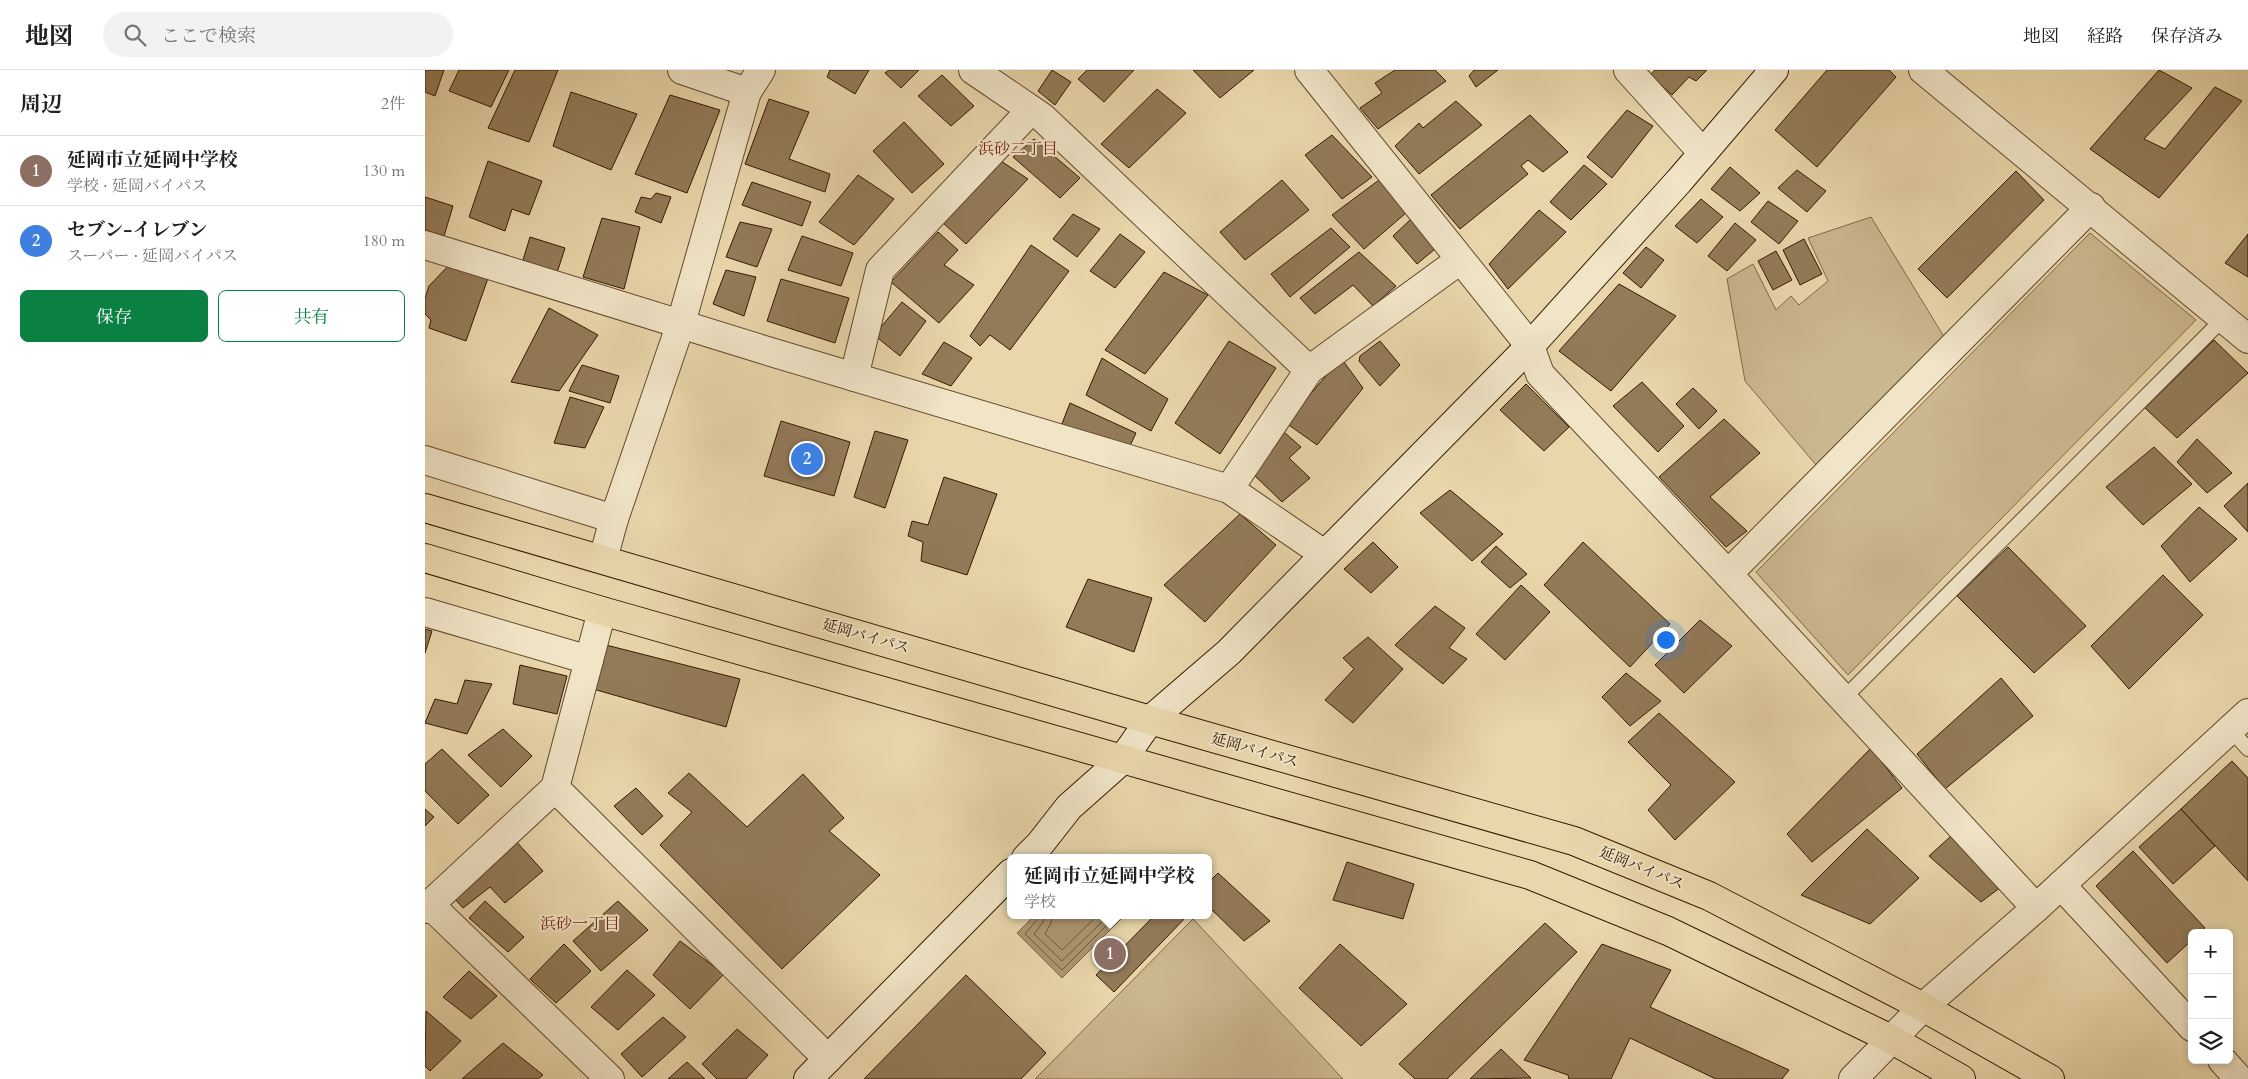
<!DOCTYPE html>
<html lang="ja">
<meta charset="utf-8">
<style>
:root{--surface:#fff;--page:#f2f2f2;--text:#222;--muted:#767676;--line:#e0e0e0;--accent:#0b8043}
body{margin:0;font-family:Cardo,"Noto Serif JP",serif;background:var(--page);color:var(--text)}
.controls{position:absolute;right:15px;bottom:15px;display:grid;overflow:hidden;border-radius:8px;box-shadow:0 2px 8px #0003}
.controls button{width:45px;height:45px;display:grid;place-items:center;padding:0;border:0;border-bottom:1px solid var(--line);background:var(--surface);color:var(--text);font:25px sans-serif}
.you{position:absolute;left:1240px;top:569px;width:18px;height:18px;margin:-12px;border:4px solid #fff;border-radius:50%;background:#1a73e8;box-shadow:0 0 0 8px #1a73e833}
.badge{display:grid;place-items:center;width:32px;height:32px;border-radius:50%;background:var(--accent);color:#fff;font-size:16px;font-weight:700}
.pin{position:absolute;translate:-50% -50%;border:2px solid #fff;box-shadow:0 1px 5px #0006}
.popup{position:absolute;left:582px;top:784px;width:205px;height:65px;box-sizing:border-box;display:grid;place-content:center;border-radius:8px;background:var(--surface);filter:drop-shadow(0 1px 4px #0005);font-size:16px;white-space:nowrap;color:var(--muted)}
.popup b{font-size:19px;color:var(--text)}
.popup::after{content:'';position:absolute;left:50%;top:100%;margin-left:-10px;border:10px solid transparent;border-top-color:var(--surface)}
.list{margin:0;padding:0;list-style:none}
h2{display:flex;justify-content:space-between;align-items:center;height:65px;margin:0;padding:0 20px;font-size:21px}
h2 small{font-size:16px;font-weight:400;color:var(--muted)}
.list li{display:grid;grid-template-columns:32px 1fr auto;gap:15px;align-items:center;box-sizing:border-box;height:70px;padding:0 20px;border-top:1px solid var(--line)}
.list b{display:block;font-size:19px;white-space:nowrap}
.list p{margin:0;font-size:16px;white-space:nowrap;color:var(--muted)}
.list em{font-size:16px;font-style:normal;color:var(--muted)}
.actions{display:flex;gap:10px;padding:15px 20px}
.actions a{flex:1;padding:11px 0;border:1px solid var(--accent);border-radius:8px;text-align:center;font-size:18px;color:var(--accent)}
.actions .main{background:var(--accent);color:#fff}
.icon{flex:none;width:28px;height:28px;fill:none;stroke:currentColor;stroke-width:2;stroke-linecap:round;stroke-linejoin:round}
.map{position:relative;flex:none;width:1823px;height:1009px;overflow:hidden}
header{display:flex;align-items:center;gap:30px;box-sizing:border-box;height:70px;padding:0 25px;background:var(--surface);border-bottom:1px solid var(--line)}
header strong{font-size:24px}
nav{display:flex;gap:28px;margin-inline-start:auto;font-size:18px}
.search{width:350px;height:45px;background:var(--page);display:flex;align-items:center;gap:12px;box-sizing:border-box;padding:0 18px;border-radius:28px;color:var(--muted);font-size:19px}
main{display:flex}
aside{flex:1;background:var(--surface)}
.map>svg:first-child{display:block}
.green{fill:#cbb78e;stroke:#806848}
.water{fill:#ac9671;stroke:#7d6444}
.lines{fill:none;stroke-linecap:round;stroke-linejoin:round}
.shore{stroke:#715739;stroke-width:1}
.building{fill:#937b59;stroke:#361801}
.lane-casing{stroke:#63482c;stroke-width:16}
.street-casing{stroke:#63482c;stroke-width:30}
.secondary-casing{stroke:#361801;stroke-width:30}
.highway-casing{stroke:#361801;stroke-width:30}
.lane{stroke:#f1e5c8;stroke-width:14}
.street{stroke:#f1e5c8;stroke-width:28}
.secondary{stroke:#f1e5c8;stroke-width:28}
.highway{stroke:#e9d7ab;stroke-width:28}
.labels{text-anchor:middle;dominant-baseline:central;stroke-width:4;stroke-linejoin:round;paint-order:stroke}
.street-label{font-size:15px;fill:#361801;stroke:#f1e5c8}
.neighbourhood-label{font-size:16px;fill:#7a1f14;stroke:#f1e5c8}
</style>
<header>
<strong>地図</strong>
<div class="search"><svg class="icon" aria-label="search" viewBox="0 0 24 24"><circle cx="10" cy="10" r="6"/><path d="M15 15l6 6"/></svg>ここで検索</div>
<nav><a>地図</a><a>経路</a><a>保存済み</a></nav>
</header>
<main>
<aside>
<h2>周辺<small>2件</small></h2>
<ul class="list">
<li><span class="badge" style="background:#8d6e63">1</span><div><b>延岡市立延岡中学校</b><p>学校 · 延岡バイパス</p></div><em>130 m</em></li>
<li><span class="badge" style="background:#3f7fe0">2</span><div><b>セブン-イレブン</b><p>スーパー · 延岡バイパス</p></div><em>180 m</em></li>
</ul>
<div class="actions"><a class="main">保存</a><a>共有</a></div>
</aside>
<div class="map">
<svg width="1823" height="1009" viewBox="0 0 1823 1009">
<rect width="100%" height="100%" fill="#e9d7ab"/>
<filter id="stains"><feTurbulence type="fractalNoise" baseFrequency=".004" numOctaves="4"/><feColorMatrix values="0 0 0 0 .2 0 0 0 0 .09 0 0 0 0 .02 0 0 0 .5 -.17"/></filter>
<radialGradient id="worn" r=".72"><stop offset=".6" stop-color="#630" stop-opacity="0"/><stop offset="1" stop-color="#630" stop-opacity=".3"/></radialGradient>
<g class="green">
<polygon points="1446,147 1521,270 1391,395 1320,311 1302,209 1328,194 1351,240 1366,226 1374,235 1403,211 1383,168"/>
<polygon points="1665,163 1771,250 1423,605 1331,502"/>
<polygon points="768,849 918,1009 610,1009"/>
</g>
<polygon class="water" points="610,845 700,845 637,908 592,863"/>
<g class="lines">
<g class="shore">
<polyline points="613,845 612,850 600,864 637,900 692,845"/>
<polyline points="619,845 618,852 609,864 637,891 684,845"/>
<polyline points="627,845 626,853 620,864 637,880 673,845"/>
</g>
</g>
<g class="building">
<polygon points="0,0 19,0 10,26 0,22"/>
<polygon points="34,0 84,0 66,37 24,21"/>
<polygon points="90,0 133,0 104,72 63,58"/>
<polygon points="405,0 444,0 430,24 402,7"/>
<polygon points="464,0 494,0 476,18 460,3"/>
<polygon points="627,0 646,12 630,35 613,21"/>
<polygon points="662,0 709,0 679,32 653,9"/>
<polygon points="768,0 829,0 795,28"/>
<polygon points="970,0 1010,0 1021,11 953,59 935,38 957,23 950,13"/>
<polygon points="1049,0 1073,0 1051,17 1044,6"/>
<polygon points="1230,0 1282,0 1271,11 1264,7 1247,25 1225,5"/>
<polygon points="1402,0 1464,0 1471,7 1392,97 1350,60"/>
<polygon points="1734,0 1767,18 1719,69 1740,79 1790,17 1817,31 1734,128 1665,79"/>
<polygon points="517,5 549,36 526,56 493,26"/>
<polygon points="732,19 761,43 704,98 676,74"/>
<polygon points="146,22 212,44 186,100 128,76"/>
<polygon points="245,25 295,40 262,123 210,104"/>
<polygon points="344,29 384,42 364,89 405,104 400,122 320,94"/>
<polygon points="1031,31 1057,55 994,104 970,76 994,53 998,58"/>
<polygon points="1202,40 1228,56 1187,108 1162,87"/>
<polygon points="1105,45 1143,82 1118,102 1103,90 1096,96 1103,104 1035,159 1006,125"/>
<polygon points="479,52 519,94 487,123 448,81"/>
<polygon points="907,65 947,107 917,129 880,85"/>
<polygon points="609,69 655,108 635,128 588,87"/>
<polygon points="63,91 117,111 104,145 87,139 80,161 44,147"/>
<polygon points="576,91 603,109 541,174 517,152"/>
<polygon points="1159,95 1182,114 1146,150 1125,132"/>
<polygon points="1305,97 1335,123 1315,141 1286,119"/>
<polygon points="1372,100 1401,121 1382,142 1353,118"/>
<polygon points="1591,101 1619,130 1522,228 1493,199"/>
<polygon points="433,105 469,129 429,175 394,152"/>
<polygon points="857,110 884,140 820,190 795,162"/>
<polygon points="954,110 981,143 939,179 907,145"/>
<polygon points="327,112 386,132 377,156 317,135"/>
<polygon points="231,123 246,127 236,153 210,142 216,127 226,129"/>
<polygon points="0,127 28,136 19,166 0,160"/>
<polygon points="1276,129 1298,147 1272,173 1250,156"/>
<polygon points="1343,131 1373,151 1354,174 1326,152"/>
<polygon points="1114,140 1141,162 1083,219 1064,194"/>
<polygon points="648,144 675,159 652,187 628,169"/>
<polygon points="177,148 215,157 199,219 158,207"/>
<polygon points="986,149 1010,179 992,194 968,166"/>
<polygon points="315,152 347,159 332,197 301,187"/>
<polygon points="1310,153 1331,170 1302,201 1283,186"/>
<polygon points="906,158 925,177 865,227 846,204"/>
<polygon points="513,162 533,180 519,195 549,215 514,253 466,212"/>
<polygon points="695,164 720,182 690,218 665,201"/>
<polygon points="1823,164 1823,207 1800,193"/>
<polygon points="377,166 428,183 416,216 363,200"/>
<polygon points="105,167 140,178 132,203 98,190"/>
<polygon points="1379,169 1397,204 1375,215 1358,180"/>
<polygon points="606,175 644,201 585,280 565,265 555,276 545,266"/>
<polygon points="1221,177 1239,190 1216,218 1198,203"/>
<polygon points="1351,181 1367,210 1348,220 1333,191"/>
<polygon points="934,182 971,216 948,236 928,215 890,244 875,228"/>
<polygon points="24,195 63,208 41,271 4,258 6,250 0,244 0,228 4,216"/>
<polygon points="301,200 331,207 319,246 288,234"/>
<polygon points="739,202 783,225 720,304 680,280"/>
<polygon points="356,209 424,228 410,273 342,251"/>
<polygon points="1194,214 1251,246 1186,321 1134,281"/>
<polygon points="477,232 501,251 475,286 449,265"/>
<polygon points="124,238 173,265 134,321 86,312"/>
<polygon points="1789,270 1823,303 1752,368 1720,338"/>
<polygon points="804,271 851,298 795,384 750,353"/>
<polygon points="955,271 975,295 955,316 934,291 935,286"/>
<polygon points="519,272 547,288 526,316 497,304"/>
<polygon points="677,288 743,329 726,361 661,325"/>
<polygon points="916,288 938,318 892,375 861,353"/>
<polygon points="157,295 194,306 185,333 144,321"/>
<polygon points="1217,312 1259,356 1233,382 1188,336"/>
<polygon points="1101,314 1144,357 1119,381 1075,340"/>
<polygon points="1268,318 1292,341 1274,359 1251,334"/>
<polygon points="145,327 179,337 160,378 129,373"/>
<polygon points="645,333 711,363 703,380 635,359"/>
<polygon points="1299,349 1335,383 1285,427 1322,461 1301,477 1234,407"/>
<polygon points="356,351 425,372 409,426 339,406"/>
<polygon points="450,361 483,370 460,438 429,427"/>
<polygon points="859,362 876,377 864,388 885,408 857,432 828,404"/>
<polygon points="1772,369 1807,403 1782,423 1752,392"/>
<polygon points="1729,377 1767,414 1718,455 1681,417"/>
<polygon points="519,407 572,424 542,505 496,491 498,472 483,466 487,451 503,455"/>
<polygon points="1823,413 1823,462 1799,436"/>
<polygon points="1025,420 1078,464 1047,491 995,443"/>
<polygon points="1774,437 1812,469 1765,512 1736,476"/>
<polygon points="815,444 851,475 780,552 739,515"/>
<polygon points="948,472 973,497 946,523 919,499"/>
<polygon points="1158,472 1245,554 1205,597 1119,515"/>
<polygon points="1071,476 1102,504 1085,518 1056,492"/>
<polygon points="1583,477 1661,556 1609,603 1532,526"/>
<polygon points="1738,505 1778,545 1704,619 1666,576"/>
<polygon points="663,509 727,528 709,582 641,557"/>
<polygon points="1096,515 1125,542 1080,590 1051,564"/>
<polygon points="1010,536 1040,558 1024,578 1042,589 1018,614 970,575"/>
<polygon points="1275,550 1307,576 1259,623 1230,595"/>
<polygon points="0,559 7,561 0,583"/>
<polygon points="943,567 978,599 928,653 900,630 929,599 918,588"/>
<polygon points="181,575 315,609 301,657 168,619"/>
<polygon points="95,595 142,606 132,644 88,634"/>
<polygon points="1201,603 1236,631 1205,656 1177,627"/>
<polygon points="1576,608 1608,646 1520,719 1492,684"/>
<polygon points="40,610 67,614 42,664 0,653 10,629 32,634"/>
<polygon points="1234,643 1310,712 1250,770 1223,740 1246,715 1203,672"/>
<polygon points="78,659 107,686 76,717 43,685"/>
<polygon points="1446,678 1477,718 1387,792 1362,764"/>
<polygon points="17,679 64,725 33,754 0,721 0,694"/>
<polygon points="1807,691 1823,708 1823,811 1756,739"/>
<polygon points="264,703 322,757 378,704 419,748 404,761 455,805 357,899 235,775 267,742 243,723"/>
<polygon points="211,718 238,746 217,765 189,736"/>
<polygon points="0,739 9,747 0,756"/>
<polygon points="1756,739 1790,776 1748,814 1714,777"/>
<polygon points="1442,759 1494,808 1445,854 1376,825"/>
<polygon points="1526,766 1576,817 1556,832 1504,786"/>
<polygon points="88,768 118,801 80,833 65,817 38,838 27,826"/>
<polygon points="1708,781 1780,858 1775,863 1767,863 1767,870 1742,893 1671,816"/>
<polygon points="922,792 989,814 978,849 908,830"/>
<polygon points="793,803 845,851 819,871 784,837 784,812"/>
<polygon points="60,831 99,867 83,882 44,848"/>
<polygon points="193,831 223,860 176,901 148,871"/>
<polygon points="730,845 763,845 689,922 671,905"/>
<polygon points="1120,853 1152,882 1022,1009 990,1009 974,994"/>
<polygon points="255,871 299,904 265,939 228,905"/>
<polygon points="139,874 166,901 131,933 105,909"/>
<polygon points="915,874 982,934 936,976 874,918"/>
<polygon points="1177,874 1246,900 1225,937 1364,1000 1357,1009 1291,1009 1205,968 1186,1009 1144,1009 1143,1005 1099,990"/>
<polygon points="202,900 230,925 193,960 166,937"/>
<polygon points="44,901 72,926 46,949 18,927"/>
<polygon points="541,905 621,983 596,1009 439,1009"/>
<polygon points="1,941 36,971 5,1001 0,996"/>
<polygon points="238,947 261,967 217,1007 196,984"/>
<polygon points="312,959 343,985 321,1009 292,1009 277,994"/>
<polygon points="78,973 118,1005 113,1009 37,1009"/>
<polygon points="1076,979 1106,1008 1045,1009"/>
<polygon points="262,992 280,1009 243,1009"/>
</g>
<g class="lines">
<defs>
<g id="lane">
<polyline points="1418,629 1799,248"/>
<polyline points="1805,659 1823,679"/>
</g>
<g id="street">
<polyline points="257,0 322,22"/>
<polyline points="548,0 617,47 884,300"/>
<polyline points="884,0 1105,276 1115,304 1303,504 1611,838"/>
<polyline points="1203,0 1278,83"/>
<polyline points="1498,0 1823,269"/>
<polyline points="0,175 336,279 804,419 899,484"/>
<polyline points="429,307 455,200 606,40"/>
<polyline points="0,390 189,449"/>
<polyline points="804,419 884,300 1035,190"/>
<polyline points="178,489 189,449 256,253 322,22 336,0"/>
<polyline points="1303,504 1666,137"/>
<polyline points="0,542 164,590"/>
<polyline points="130,718 403,989"/>
<polyline points="1636,815 1767,957"/>
<polyline points="5,835 185,1009"/>
<polyline points="0,839 130,718 177,541"/>
<polyline points="1797,990 1814,1009"/>
<polyline points="1428,1009 1498,937 1611,838 1823,643"/>
</g>
<g id="secondary">
<polyline points="601,788 615,774 644,737 697,690 725,650 804,582 1105,276 1254,111 1349,0"/>
<polyline points="383,1009 586,803"/>
</g>
<g id="highway">
<polyline points="0,438 725,650 1149,771 1284,826 1498,937 1625,1009"/>
<polyline points="0,488 177,541 1105,805 1243,861 1466,969 1536,1009"/>
</g>
</defs>
<use href="#lane" class="lane-casing"/>
<use href="#street" class="street-casing"/>
<use href="#secondary" class="secondary-casing"/>
<use href="#highway" class="highway-casing"/>
<use href="#lane" class="lane"/>
<use href="#street" class="street"/>
<use href="#secondary" class="secondary"/>
<use href="#highway" class="highway"/>
</g>
<g class="labels">
<g class="street-label">
<text transform="translate(441 566) rotate(16)">延岡バイパス</text>
<text transform="translate(830 680) rotate(16)">延岡バイパス</text>
<text transform="translate(1217 798) rotate(22)">延岡バイパス</text>
</g>
<g class="neighbourhood-label">
<text x="593" y="79">浜砂二丁目</text>
<text x="155" y="854">浜砂一丁目</text>
</g>
</g>
<rect width="100%" height="100%" filter="url(#stains)"/>
<rect width="100%" height="100%" fill="url(#worn)"/>
</svg>
<div class="controls">
<button>+</button>
<button>−</button>
<button><svg class="icon" aria-label="layers" viewBox="0 0 24 24"><path d="M12 4l9 5-9 5-9-5zM3 14l9 5 9-5"/></svg></button>
</div>
<div class="you"></div>
<div class="pin badge" style="left:685px;top:884px;background:#8d6e63">1</div>
<div class="popup"><b>延岡市立延岡中学校</b>学校</div>
<div class="pin badge" style="left:382px;top:389px;background:#3f7fe0">2</div>
</div>
</main>
